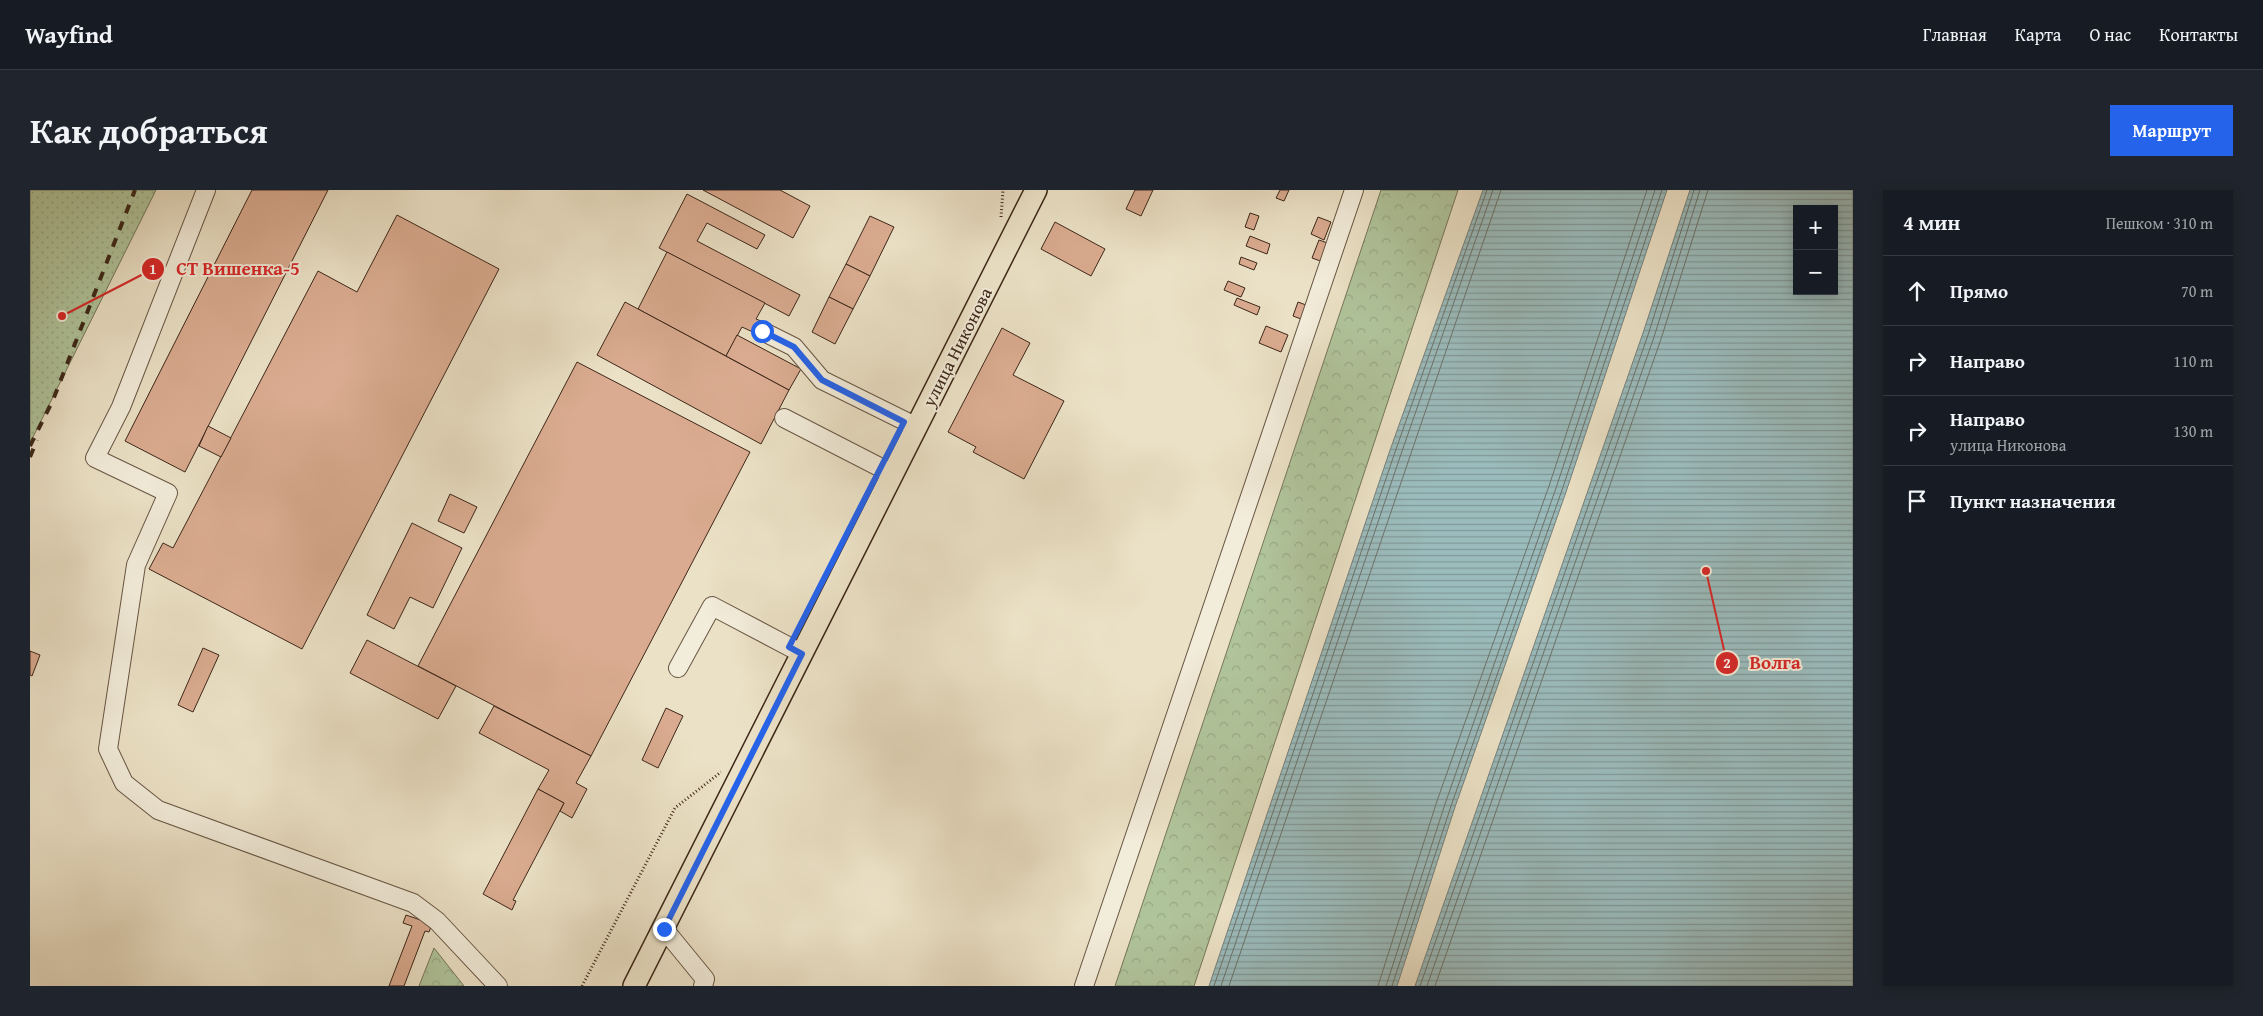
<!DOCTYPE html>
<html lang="ru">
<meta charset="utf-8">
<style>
:root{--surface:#171b24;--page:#20242c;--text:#f1f3f6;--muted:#9ea1a6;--line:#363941;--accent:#2563eb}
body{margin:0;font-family:"Gentium Book Plus",serif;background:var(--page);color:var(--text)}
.controls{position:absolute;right:15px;top:15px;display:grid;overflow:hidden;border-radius:0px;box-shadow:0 2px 12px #0003}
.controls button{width:45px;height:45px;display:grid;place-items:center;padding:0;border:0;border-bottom:1px solid var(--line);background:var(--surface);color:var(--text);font:25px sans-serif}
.stop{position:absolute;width:15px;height:15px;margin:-11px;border:4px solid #2563eb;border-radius:50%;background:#fff}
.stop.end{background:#2563eb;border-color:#fff;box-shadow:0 1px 5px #0008}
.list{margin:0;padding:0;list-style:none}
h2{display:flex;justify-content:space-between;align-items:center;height:65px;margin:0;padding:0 20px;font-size:21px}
h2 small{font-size:16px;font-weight:400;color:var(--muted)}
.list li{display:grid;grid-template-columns:32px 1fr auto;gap:15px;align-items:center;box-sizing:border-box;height:70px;padding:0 20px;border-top:1px solid var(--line)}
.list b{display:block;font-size:19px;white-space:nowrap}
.list p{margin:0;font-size:16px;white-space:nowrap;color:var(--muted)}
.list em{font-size:16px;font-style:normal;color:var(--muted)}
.icon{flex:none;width:28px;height:28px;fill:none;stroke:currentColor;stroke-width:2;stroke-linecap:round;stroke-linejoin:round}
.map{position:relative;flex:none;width:1823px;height:796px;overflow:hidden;border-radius:0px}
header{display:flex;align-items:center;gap:30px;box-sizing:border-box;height:70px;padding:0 25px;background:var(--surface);border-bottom:1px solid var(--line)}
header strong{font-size:24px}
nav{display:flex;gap:28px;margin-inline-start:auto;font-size:18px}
.intro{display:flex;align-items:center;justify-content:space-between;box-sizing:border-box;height:120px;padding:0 30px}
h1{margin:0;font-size:35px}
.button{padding:12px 22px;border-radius:0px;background:var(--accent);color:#fff;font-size:18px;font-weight:700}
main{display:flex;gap:30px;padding:0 30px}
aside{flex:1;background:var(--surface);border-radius:0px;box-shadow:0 2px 12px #0003}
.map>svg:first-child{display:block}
.forest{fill:url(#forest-crowns);stroke:#76765a}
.garden{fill:url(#garden-dots);stroke:#76765a}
.water{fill:url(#water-rules);stroke:#75807b;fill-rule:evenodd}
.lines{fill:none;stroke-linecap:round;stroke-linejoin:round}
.shore{stroke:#6c726a;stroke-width:1}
.building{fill:#daab90;stroke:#3c2718}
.minor-casing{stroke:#685644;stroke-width:20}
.major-casing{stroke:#3c2718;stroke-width:24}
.path{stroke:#3c2718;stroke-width:3;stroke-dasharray:1 2.5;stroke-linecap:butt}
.minor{stroke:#f2ecda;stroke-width:18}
.major{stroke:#ebe1c6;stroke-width:21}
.rail{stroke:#3c2718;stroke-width:4;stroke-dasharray:9 9;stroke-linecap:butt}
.route{stroke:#2563eb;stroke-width:6}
.labels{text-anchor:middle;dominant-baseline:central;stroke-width:4;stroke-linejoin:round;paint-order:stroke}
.street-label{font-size:18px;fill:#3c2718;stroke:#f2ecda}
.leader{fill:none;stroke:#d62828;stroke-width:2}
.callout-dot{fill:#d62828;stroke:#f2ecda;stroke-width:2}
.mark-label{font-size:15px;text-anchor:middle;font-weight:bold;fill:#fff}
.callout-label{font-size:19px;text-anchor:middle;font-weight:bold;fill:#d62828;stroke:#f2ecda;stroke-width:4;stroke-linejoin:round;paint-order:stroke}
</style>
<header>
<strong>Wayfind</strong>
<nav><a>Главная</a><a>Карта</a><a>О нас</a><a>Контакты</a></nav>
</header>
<div class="intro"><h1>Как добраться</h1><a class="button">Маршрут</a></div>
<main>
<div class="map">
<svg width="1823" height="796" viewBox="0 0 1823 796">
<defs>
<pattern id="forest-crowns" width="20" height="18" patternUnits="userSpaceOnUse" patternTransform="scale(1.25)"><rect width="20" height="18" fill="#b0c49b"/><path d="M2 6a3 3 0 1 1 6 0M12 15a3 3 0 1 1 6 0" fill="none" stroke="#98a885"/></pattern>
<pattern id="garden-dots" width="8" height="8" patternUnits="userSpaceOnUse" patternTransform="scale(1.25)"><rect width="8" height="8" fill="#b0c49b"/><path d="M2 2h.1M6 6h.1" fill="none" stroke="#98a885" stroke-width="1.8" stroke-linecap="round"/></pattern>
<pattern id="water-rules" width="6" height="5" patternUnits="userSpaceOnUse" patternTransform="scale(1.25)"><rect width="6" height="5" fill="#9bbcbd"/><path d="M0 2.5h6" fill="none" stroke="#809999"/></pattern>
</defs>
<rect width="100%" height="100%" fill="#ebe1c6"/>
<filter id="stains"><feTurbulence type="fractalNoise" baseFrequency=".004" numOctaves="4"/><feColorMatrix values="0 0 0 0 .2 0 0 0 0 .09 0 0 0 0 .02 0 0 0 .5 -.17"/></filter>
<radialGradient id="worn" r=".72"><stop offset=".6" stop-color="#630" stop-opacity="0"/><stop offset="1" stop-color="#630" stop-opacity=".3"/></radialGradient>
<g class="forest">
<polygon points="1351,0 1428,0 1164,796 1085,796"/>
<polygon points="404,758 434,796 389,796"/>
</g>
<polygon class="garden" points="0,0 126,0 0,253"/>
<g class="water">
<polygon points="1453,0 1637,0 1536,302 1425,617 1367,796 1179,796 1359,263"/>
<path d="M1660 0H1823V796H1385L1613 143ZM1767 19H1804V101H1767Z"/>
</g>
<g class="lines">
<g class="shore">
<polyline points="1184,796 1364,265 1457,0"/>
<polyline points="1191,796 1370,267 1463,0"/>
<polyline points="1199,796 1471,0"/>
<polyline points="1348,796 1407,611 1519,296 1617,0"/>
<polyline points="1356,796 1415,614 1526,298 1625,0"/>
<polyline points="1362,796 1421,616 1532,300 1632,0"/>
<polyline points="1390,796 1618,145 1664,0"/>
<polyline points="1397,796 1624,147 1670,0"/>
<polyline points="1405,796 1631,149 1678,0"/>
</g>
</g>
<g class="building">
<polygon points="222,0 298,0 155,282 95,251"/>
<polygon points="673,0 750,0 780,16 763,48"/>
<polygon points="1105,0 1123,0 1111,26 1096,19"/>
<polygon points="1250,0 1259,0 1254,11 1246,8"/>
<polygon points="657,4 735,45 727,59 677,33 667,51 770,105 759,126 629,58"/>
<polygon points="1220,23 1229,26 1224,40 1215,37"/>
<polygon points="367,25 469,79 272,459 119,379 133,353 143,358 288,81 327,102"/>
<polygon points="840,26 864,37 840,86 816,74"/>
<polygon points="1288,27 1301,32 1294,50 1281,44"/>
<polygon points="1025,32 1075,59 1061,86 1011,59"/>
<polygon points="1220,46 1240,54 1237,64 1216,56"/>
<polygon points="1289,50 1303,55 1296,73 1282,68"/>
<polygon points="637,62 735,113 726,129 731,131 725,143 712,137 696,166 608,119"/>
<polygon points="1211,67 1227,73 1224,80 1209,74"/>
<polygon points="816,74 840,86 823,119 799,107"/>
<polygon points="1198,91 1215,98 1211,107 1194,100"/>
<polygon points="799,107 823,119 805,154 782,142"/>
<polygon points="1207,108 1230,117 1227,125 1204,115"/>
<polygon points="595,112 759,200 731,254 567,165"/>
<polygon points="1268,112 1276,115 1271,129 1263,126"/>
<polygon points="1236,136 1258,145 1251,162 1229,153"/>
<polygon points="972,138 1000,153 983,185 1034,211 994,289 943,262 946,257 918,242"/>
<polygon points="707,145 771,179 759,200 696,166"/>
<polygon points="547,172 720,262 561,566 388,476"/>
<polygon points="178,236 201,248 191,267 169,256"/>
<polygon points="420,304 447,317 434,343 408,331"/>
<polygon points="382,333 432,358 403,418 380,407 364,439 337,425"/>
<polygon points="337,450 426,496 408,529 320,483"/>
<polygon points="173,458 189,465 163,522 148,515"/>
<polygon points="0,461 10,465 2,486 0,485"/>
<polygon points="464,516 561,566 546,593 557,599 542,628 530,621 534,613 508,599 519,580 449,543"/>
<polygon points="636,518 653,526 628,578 612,570"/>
<polygon points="508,599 534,613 483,710 486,711 482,720 453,704"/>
<polygon points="376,725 402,734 399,742 395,741 374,796 359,796 382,736 373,733"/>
</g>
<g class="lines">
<defs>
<g id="minor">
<polyline points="176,0 91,217 65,268 138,303 106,375 78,559 94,593 128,620 383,713 407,731 468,796"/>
<polyline points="732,141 764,157 792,190 887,237"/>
<polyline points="754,228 863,284"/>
<polyline points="648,478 682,416 773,464"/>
<polyline points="634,739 675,789 673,796"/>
<polyline points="1054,796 1324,0"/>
</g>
<polyline id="major" points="604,796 1006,0"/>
</defs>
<use href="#minor" class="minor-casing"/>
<use href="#major" class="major-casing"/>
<g class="path">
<polyline points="971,27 973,0"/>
<polyline points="552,796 645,618 691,582"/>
</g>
<use href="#minor" class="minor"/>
<use href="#major" class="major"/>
<g class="rail">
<polyline points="0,256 23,210 105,0"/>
<polyline points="0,267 7,250"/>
</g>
</g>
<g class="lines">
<polyline class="route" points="634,739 772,464 759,457 874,232 792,190 764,157 732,141"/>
</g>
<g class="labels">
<g class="street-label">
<text transform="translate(927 157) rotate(-63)">улица Никонова</text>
</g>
</g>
<path class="leader" d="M32 126L123 79M1676 381L1697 473"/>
<g class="callout-dot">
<circle cx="32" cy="126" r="5"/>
<circle cx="1676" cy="381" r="5"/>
<circle cx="123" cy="79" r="12"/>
<circle cx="1697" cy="473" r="12"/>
</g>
<g class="mark-label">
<text x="123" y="84">1</text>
<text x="1697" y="478">2</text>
</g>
<g class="callout-label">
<text x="208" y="85">СТ Вишенка-5</text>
<text x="1745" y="479">Волга</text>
</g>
<rect width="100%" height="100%" filter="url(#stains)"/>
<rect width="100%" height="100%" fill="url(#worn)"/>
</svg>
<div class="controls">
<button>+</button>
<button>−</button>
</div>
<div class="stop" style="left:732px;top:141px"></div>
<div class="stop end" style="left:634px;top:739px"></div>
</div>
<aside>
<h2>4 мин<small>Пешком · 310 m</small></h2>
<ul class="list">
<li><svg class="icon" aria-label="ahead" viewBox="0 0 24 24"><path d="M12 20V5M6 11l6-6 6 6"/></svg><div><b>Прямо</b></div><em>70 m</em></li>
<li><svg class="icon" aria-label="right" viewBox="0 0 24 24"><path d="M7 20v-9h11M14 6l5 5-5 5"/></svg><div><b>Направо</b></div><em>110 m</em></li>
<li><svg class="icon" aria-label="right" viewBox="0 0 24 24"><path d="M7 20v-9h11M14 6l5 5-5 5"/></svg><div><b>Направо</b><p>улица Никонова</p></div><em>130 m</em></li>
<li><svg class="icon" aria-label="arrive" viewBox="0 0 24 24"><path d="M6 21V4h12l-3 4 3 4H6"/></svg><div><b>Пункт назначения</b></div></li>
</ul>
</aside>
</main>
